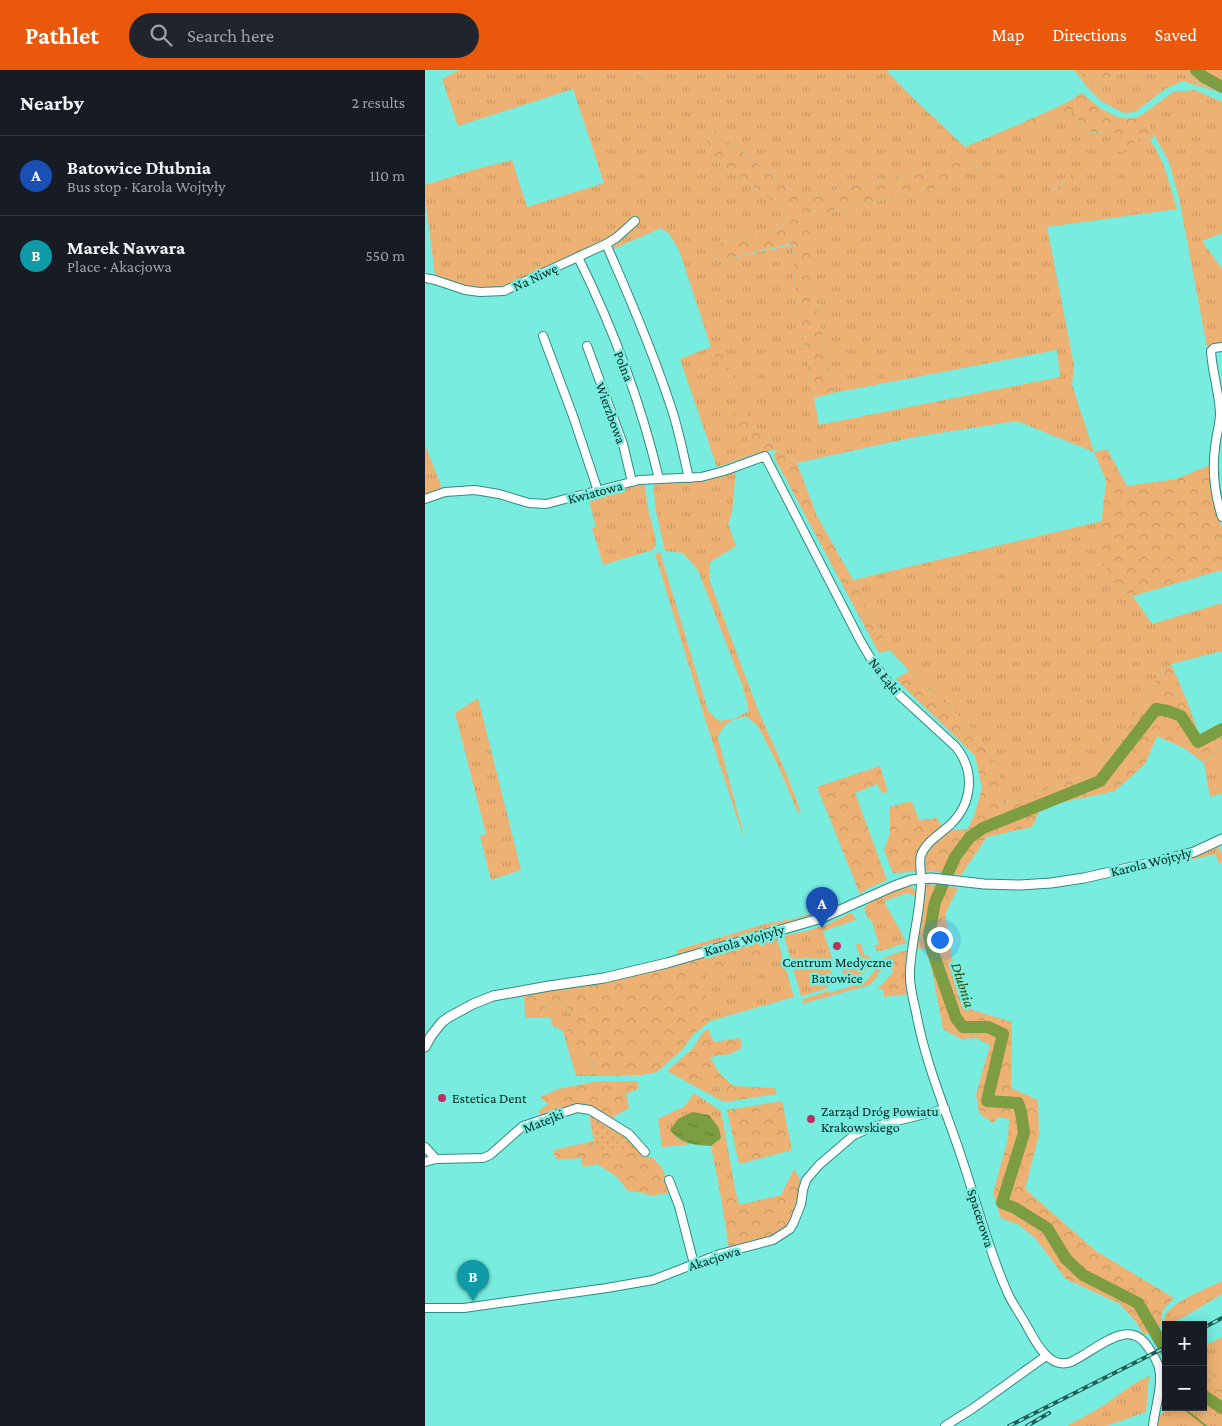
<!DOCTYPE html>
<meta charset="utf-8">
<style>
:root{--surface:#171b24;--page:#20242c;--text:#f1f3f6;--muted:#9ea1a6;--line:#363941;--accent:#ea580c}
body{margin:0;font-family:"Crimson Pro",serif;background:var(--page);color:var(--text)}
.controls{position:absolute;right:15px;bottom:15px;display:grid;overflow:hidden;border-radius:0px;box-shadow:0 2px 12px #0003}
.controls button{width:45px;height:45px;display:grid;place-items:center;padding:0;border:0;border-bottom:1px solid var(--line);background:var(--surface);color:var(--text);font:25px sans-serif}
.you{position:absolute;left:514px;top:869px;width:18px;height:18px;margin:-12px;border:4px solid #fff;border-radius:50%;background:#1a73e8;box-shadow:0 0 0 8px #1a73e833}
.badge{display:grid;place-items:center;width:32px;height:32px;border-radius:50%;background:var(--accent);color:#fff;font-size:16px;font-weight:700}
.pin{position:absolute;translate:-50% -41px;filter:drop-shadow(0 1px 2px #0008)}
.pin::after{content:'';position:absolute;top:26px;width:18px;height:15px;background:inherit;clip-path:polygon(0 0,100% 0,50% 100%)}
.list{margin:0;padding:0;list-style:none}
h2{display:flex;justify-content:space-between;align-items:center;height:65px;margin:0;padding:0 20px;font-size:21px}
h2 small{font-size:16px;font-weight:400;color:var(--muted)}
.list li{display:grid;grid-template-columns:32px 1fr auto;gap:15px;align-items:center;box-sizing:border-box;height:80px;padding:0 20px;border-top:1px solid var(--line)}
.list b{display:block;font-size:19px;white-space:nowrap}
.list p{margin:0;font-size:16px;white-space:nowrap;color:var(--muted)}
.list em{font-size:16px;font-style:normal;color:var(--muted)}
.icon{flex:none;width:28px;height:28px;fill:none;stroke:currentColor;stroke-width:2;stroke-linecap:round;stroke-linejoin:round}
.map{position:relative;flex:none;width:797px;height:1356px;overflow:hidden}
header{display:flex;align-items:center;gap:30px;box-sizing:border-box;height:70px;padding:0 25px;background:var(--accent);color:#fff}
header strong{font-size:24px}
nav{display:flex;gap:28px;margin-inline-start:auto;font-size:18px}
.search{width:350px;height:45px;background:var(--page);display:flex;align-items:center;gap:12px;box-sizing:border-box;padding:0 18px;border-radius:28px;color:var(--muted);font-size:19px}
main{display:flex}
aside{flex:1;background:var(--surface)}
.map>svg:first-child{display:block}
.grass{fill:url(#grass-tufts);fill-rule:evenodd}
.forest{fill:url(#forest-crowns)}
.park{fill:url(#park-dots)}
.water{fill:url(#water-ripples)}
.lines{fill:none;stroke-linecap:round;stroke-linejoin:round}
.stream{stroke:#7c9d41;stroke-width:2}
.river{stroke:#7c9d41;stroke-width:12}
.minor-casing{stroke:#2f8b83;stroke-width:10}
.tertiary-casing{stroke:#2f8b83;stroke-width:11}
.minor{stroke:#fff;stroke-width:8}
.tertiary{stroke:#fff;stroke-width:9}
.rail-casing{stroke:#225d57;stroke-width:4}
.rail{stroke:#77ecdf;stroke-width:2;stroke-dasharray:5.5;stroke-linecap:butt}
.poi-dot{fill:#bc2e5d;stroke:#77ecdf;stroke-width:2}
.labels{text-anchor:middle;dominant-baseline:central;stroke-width:5;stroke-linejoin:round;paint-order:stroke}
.street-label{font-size:14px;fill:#002421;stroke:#77ecdf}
.poi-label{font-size:14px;fill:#002421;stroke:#77ecdf;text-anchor:start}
.water-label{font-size:15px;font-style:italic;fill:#344903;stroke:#77ecdf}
</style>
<header>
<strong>Pathlet</strong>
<div class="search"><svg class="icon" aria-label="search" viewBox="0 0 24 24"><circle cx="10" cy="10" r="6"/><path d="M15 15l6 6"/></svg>Search here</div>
<nav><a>Map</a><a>Directions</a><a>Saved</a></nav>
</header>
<main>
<aside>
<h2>Nearby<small>2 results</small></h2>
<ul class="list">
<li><span class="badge" style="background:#1a4fb4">A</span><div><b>Batowice Dłubnia</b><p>Bus stop · Karola Wojtyły</p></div><em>110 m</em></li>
<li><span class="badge" style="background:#0f9aa8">B</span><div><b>Marek Nawara</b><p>Place · Akacjowa</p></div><em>550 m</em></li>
</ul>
</aside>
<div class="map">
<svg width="797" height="1356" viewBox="0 0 797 1356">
<defs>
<pattern id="grass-tufts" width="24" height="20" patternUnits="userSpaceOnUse" patternTransform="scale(1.25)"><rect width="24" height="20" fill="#edb173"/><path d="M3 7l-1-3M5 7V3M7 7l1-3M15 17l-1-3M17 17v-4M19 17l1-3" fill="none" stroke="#c99863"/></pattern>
<pattern id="forest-crowns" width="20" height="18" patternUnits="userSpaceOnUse" patternTransform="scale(1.25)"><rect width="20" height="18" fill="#edb173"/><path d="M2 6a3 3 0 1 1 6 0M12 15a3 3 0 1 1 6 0" fill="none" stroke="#c99863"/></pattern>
<pattern id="park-dots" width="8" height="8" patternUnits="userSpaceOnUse" patternTransform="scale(1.25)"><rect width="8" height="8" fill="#edb173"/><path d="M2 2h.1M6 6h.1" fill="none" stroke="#c99863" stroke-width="1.8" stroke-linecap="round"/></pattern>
<pattern id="water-ripples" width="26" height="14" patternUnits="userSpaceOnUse" patternTransform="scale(1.25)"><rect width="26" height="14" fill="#7c9d41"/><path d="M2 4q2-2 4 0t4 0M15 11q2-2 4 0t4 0" fill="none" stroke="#638036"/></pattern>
</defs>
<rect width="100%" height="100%" fill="#77ecdf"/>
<g class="grass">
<path d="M35 0H210L218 9 232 0H461L488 28 540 77 595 54 598 62 649 41 658 62 720 65C739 84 744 114 752 139L622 157 649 295 647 315 669 382 592 351 489 367 372 393 353 381 325 350 324 371 333 383 292 397 255 289 286 277 254 180 245 165 236 158 179 183 174 175 86 214 59 219 41 216 10 205 0 128V115L48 100 87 90 102 137 179 113 148 19 33 56 17 9ZM286 58 375 127 517 97 545 86 553 101 513 118 387 145V211L408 323 632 280 635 307 394 355 371 229 367 175 292 191 290 175 357 158 361 140 289 89 278 64ZM654 99 660 104 626 123V122Z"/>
<polygon points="649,0 654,0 667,16 699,0 759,0 764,8 792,22 758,11 740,19 710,42 699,43 676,31 662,17"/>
<polygon points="770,20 797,32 797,163 777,171 797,199 797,275 782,277 754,128 744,92 718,44 748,22"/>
<polygon points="0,375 17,418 0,425"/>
<path d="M311 399 307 443 303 454 311 476 285 492 284 509 333 640 361 703 376 742 373 743 352 693 333 656 321 646C306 650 298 653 293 668L318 763H317L281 652 230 484 235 482 283 641 294 651 308 649 324 641 318 617 273 500 258 483 240 481 231 441 228 415 275 410Z"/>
<polygon points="219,411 224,443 231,470 231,476 227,480 178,495 167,458 171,457 163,426"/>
<polygon points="677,451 674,486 696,521 708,526 727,554 797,533 797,581 746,594 733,607 689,682 666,703 578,736 572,695 544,655 484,601 465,580 428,510"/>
<polygon points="53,628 96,800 66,810 55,766 61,764 30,643"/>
<polygon points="797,675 797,723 785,727 779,693"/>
<polygon points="792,776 797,784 797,792 793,793 791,784 749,794"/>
<path d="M481 816 488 818 491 824 489 826 483 823 459 831 482 874C472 873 463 881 452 881L449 876 454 874 446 849 443 850 439 838C449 827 468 822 481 816Z"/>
<path d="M410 836C360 856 306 871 253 884L252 880 343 853 369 849Z"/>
<polygon points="427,843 431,850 398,861 409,894 404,896 409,910 408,913 403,916 403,918 376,926 359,866 385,860 394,857 396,858 423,844"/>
<polygon points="351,865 369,927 285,951 277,904 351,883 346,867"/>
<path d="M435 873 440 886 445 885C447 903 432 907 418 911L415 909 414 906 419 904 416 897 436 890 431 874Z"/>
<polygon points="461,887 465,896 452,903 453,906 445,915 377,934 378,929 404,921 405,923 441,911 449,902 453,890"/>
<polygon points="137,932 146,943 168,993 166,1006 151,1006 138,961 127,955 126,948 119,935"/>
<polygon points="276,1007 293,1013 299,1032 262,1012"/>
<polygon points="269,1023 296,1041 310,1119 295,1122 286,1076 296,1068 251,1068 267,1074 237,1077 233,1049 260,1036"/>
<path d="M797 1211V1224L759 1247 739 1256C739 1252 739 1248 741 1244 750 1230 782 1219 797 1211Z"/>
<polygon points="797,1267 797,1314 778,1298 778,1277"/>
<polygon points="724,1306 721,1342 681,1356 642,1356 678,1336 707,1315"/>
<polygon points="745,1337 773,1337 797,1354 797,1356 733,1356 734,1346"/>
</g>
<g class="forest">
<polygon points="210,0 232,0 218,9"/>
<polygon points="654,0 699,0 667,16"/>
<polygon points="759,0 797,0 797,23 764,8"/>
<path d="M657 23C672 36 697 58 718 44L729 64 726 71 720 65 693 85 685 63 658 62 649 41 598 62 595 54 641 33Z"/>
<polygon points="286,58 375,127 517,97 545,85 553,102 513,118 387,145 387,211 408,323 389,328 371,229 367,175 365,174 292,191 290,175 357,158 361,140 289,89 278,64"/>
<polygon points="654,98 660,104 633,128 626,123"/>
<polygon points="291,273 295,279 309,310 300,313 286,277"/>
<polygon points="319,337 325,350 353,381 372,393 392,446 428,510 465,580 454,583 348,385 353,381 347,380 333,383 324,371 308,348 311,340"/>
<polygon points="682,379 702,416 751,409 785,395 790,433 797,459 797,500 708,526 696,521 673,486 681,410 669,382"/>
<polygon points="746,594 762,631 774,665 797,653 797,675 779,693 759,678 732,666 720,694 690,721 634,733 614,742 607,757 562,767 536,805 505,801 468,803 459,780 465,763 465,737 482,732 487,732 494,750 512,748 519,760 543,759 550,743 557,718 550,686 471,609 484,601 544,655 572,695 578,736 666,703 689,682 733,607"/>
<polygon points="455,696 463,722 457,723 452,714 430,723 462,810 444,818 435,824 392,717"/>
<polygon points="502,814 533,818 520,844 533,925 547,940 587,952 586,1018 613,1030 614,1065 600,1119 671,1181 749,1228 738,1240 735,1258 719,1265 711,1252 695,1234 641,1209 610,1168 594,1155 576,1148 568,1123 583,1069 584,1049 573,1047 568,1053 554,1043 551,1025 565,975 551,968 536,969 518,959 505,890 501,879 492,878 498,823"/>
<polygon points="346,867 351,883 278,904 285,951 268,965 257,980 232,1002 216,1005 166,1006 168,993 165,985 153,988 144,982 141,954 146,943 137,932 119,935 126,948 100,948 99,922"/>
<polygon points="477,881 483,881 481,909 483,924 459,927 458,919 452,920 468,902 461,887"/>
<polygon points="283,959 289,972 315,968 317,978 305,984 285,987 294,1003 308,1016 350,1018 352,1024 299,1032 293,1013 283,1015 276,1007 262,1012 242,1001 267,979 277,964"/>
<polygon points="174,1011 212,1011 214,1018 201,1024 204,1038 185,1049 164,1037 155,1034 116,1048 114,1041 123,1034 115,1027 133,1019"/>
<polygon points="357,1031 367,1080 314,1094 302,1040"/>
<polygon points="169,1071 170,1079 214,1080 219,1085 228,1088 237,1098 247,1122 226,1126 219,1123 203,1121 191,1106 172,1094 158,1097 156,1088 131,1090 128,1080"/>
<path d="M369 1099 376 1111C372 1132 368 1158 346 1168 337 1172 315 1175 304 1178L295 1122 310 1119 314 1135 356 1125Z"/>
<polygon points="778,1298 797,1314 797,1354 773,1337 778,1337"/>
</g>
<polygon class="park" points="164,1043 202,1066 214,1080 170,1079"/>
<path class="water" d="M268 1042 284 1045 294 1058 296 1068 286 1076C269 1075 256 1074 245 1060L253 1049Z"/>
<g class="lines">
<polyline class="stream" points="760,1337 761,1340 781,1356"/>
<g class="river">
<polyline points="771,0 779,7 797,17"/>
<polyline points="741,1281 713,1233 658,1205 641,1189 622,1158 590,1138 577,1133 599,1063 596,1042 593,1033 562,1031 578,964 563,957 538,957 531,948 506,877 504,866 510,832 530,787 545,767 558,758 675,711 731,639 743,641 756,646 773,672 797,659"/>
<polyline points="778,1325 797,1338"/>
</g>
<defs>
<g id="minor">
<path d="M181 174C205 228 228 282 246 337 254 360 258 384 264 408"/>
<path d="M153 187C187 256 216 333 234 409"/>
<polyline points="0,208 10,210 40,220 55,222 79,221 181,174 191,168 210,151"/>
<polyline points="118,266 148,346 173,421"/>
<polyline points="162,276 198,374 207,412"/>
<path d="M797 277 789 278 786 281C787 301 794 321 795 343 795 355 791 366 790 378 787 401 790 425 797 447"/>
<path d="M0 429 20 422 50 420 74 424 104 433 121 434 214 410 276 407 299 401 340 386 436 572 449 594 470 621 531 677C551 702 547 734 525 755 515 764 501 772 496 785 494 792 496 800 496 807 496 813 496 820 495 826 493 851 486 876 485 901 484 915 488 929 491 942 500 992 520 1038 536 1086 551 1130 562 1176 581 1219 585 1230 593 1241 599 1251 606 1263 612 1277 622 1286 629 1293 637 1295 646 1292 663 1284 679 1269 697 1265 709 1262 717 1268 723 1277 727 1284 733 1291 734 1298 738 1315 730 1338 728 1356"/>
<polyline points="0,1077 11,1089"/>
<polyline points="0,1092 11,1089 58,1088 65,1085 98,1056 152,1038 165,1040 204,1064 220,1082"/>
<polyline points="244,1110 254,1136 269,1194"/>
<polyline points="0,1238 39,1238 182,1218 228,1210 295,1184 348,1170 365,1159 369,1152 376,1134 378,1120 381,1110 394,1095 429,1065 447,1057 520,1039"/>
<polyline points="520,1356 547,1339 621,1286"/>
</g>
<polyline id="tertiary" points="0,977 6,966 17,952 24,947 48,934 68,926 124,916 179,908 242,893 397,848 469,816 486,810 506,808 559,814 595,815 626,813 659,808 734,791 769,782 797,769"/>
</defs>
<use href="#minor" class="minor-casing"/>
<use href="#tertiary" class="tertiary-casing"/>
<use href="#minor" class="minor"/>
<use href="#tertiary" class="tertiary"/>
<defs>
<g id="rail">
<polyline points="778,1258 797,1248"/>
<polyline points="584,1356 741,1277"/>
<polyline points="602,1356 624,1343"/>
</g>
</defs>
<use href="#rail" class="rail-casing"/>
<use href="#rail" class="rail"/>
</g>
<g class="poi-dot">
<circle cx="412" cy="876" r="5"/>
<circle cx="17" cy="1028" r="5"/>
<circle cx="386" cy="1049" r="5"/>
</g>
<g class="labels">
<g class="street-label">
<text transform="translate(110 207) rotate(-25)">Na Niwę</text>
<text transform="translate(199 296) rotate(69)">Polna</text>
<text transform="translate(186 343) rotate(70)">Wierzbowa</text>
<text transform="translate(170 422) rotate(-15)">Kwiatowa</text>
<text transform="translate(460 606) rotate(52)">Na Łąki</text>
<text transform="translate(726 792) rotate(-14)">Karola Wojtyły</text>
<text transform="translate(319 870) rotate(-16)">Karola Wojtyły</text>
<text transform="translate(118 1051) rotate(-22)">Matejki</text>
<text transform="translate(556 1148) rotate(72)">Spacerowa</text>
<text transform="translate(289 1188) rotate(-18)">Akacjowa</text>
</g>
<g class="poi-label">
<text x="412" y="892" text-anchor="middle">Centrum Medyczne<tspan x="412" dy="16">Batowice</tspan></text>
<text x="27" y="1028">Estetica Dent</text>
<text x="396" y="1041">Zarząd Dróg Powiatu<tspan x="396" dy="16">Krakowskiego</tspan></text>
</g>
<g class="water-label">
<text transform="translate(538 915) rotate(72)">Dłubnia</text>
</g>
</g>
</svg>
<div class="controls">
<button>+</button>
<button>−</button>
</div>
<div class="you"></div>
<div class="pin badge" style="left:397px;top:858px;background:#1a4fb4">A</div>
<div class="pin badge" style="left:48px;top:1231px;background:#0f9aa8">B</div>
</div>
</main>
